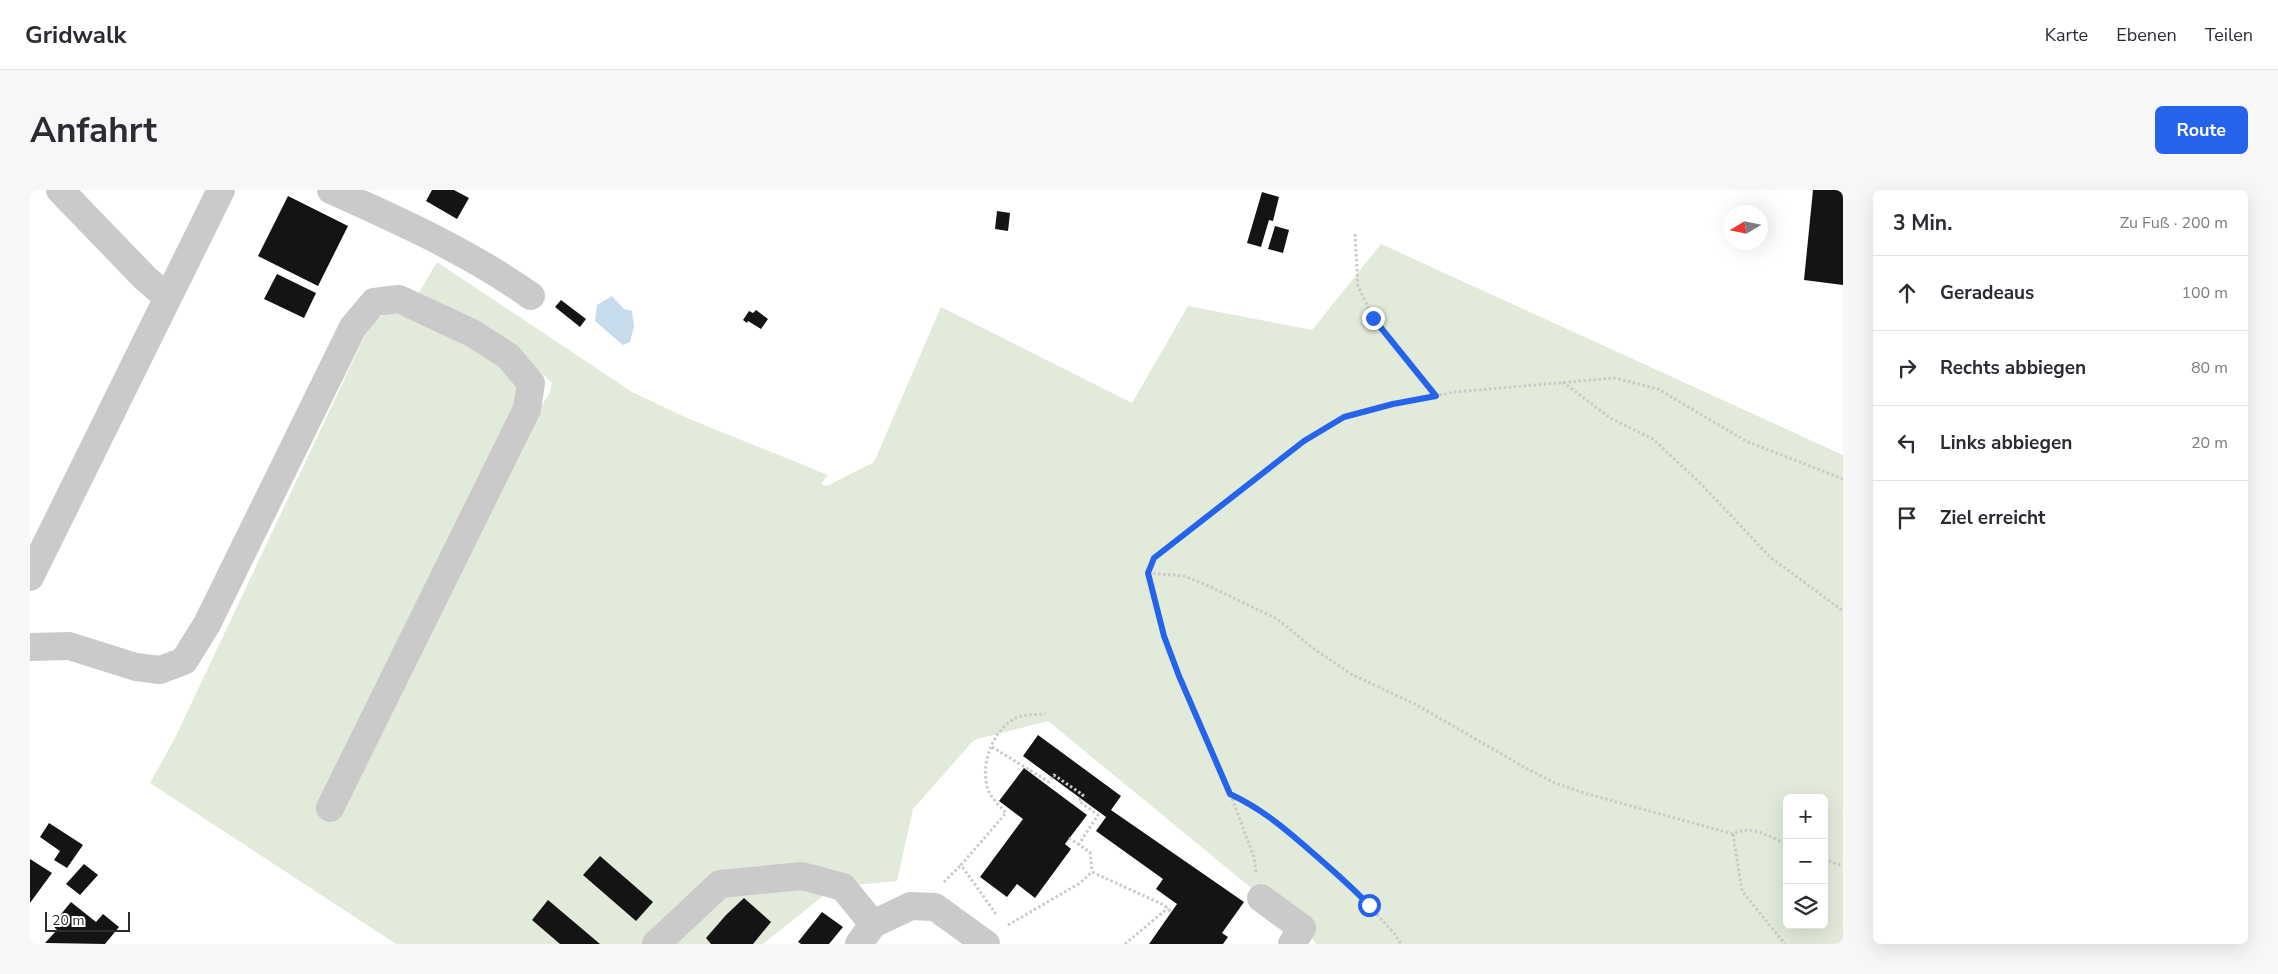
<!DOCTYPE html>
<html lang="de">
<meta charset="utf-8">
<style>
:root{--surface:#fff;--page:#f7f7f7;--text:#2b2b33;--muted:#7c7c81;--line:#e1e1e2;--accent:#2563eb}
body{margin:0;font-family:"Nunito Sans",sans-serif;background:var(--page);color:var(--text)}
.controls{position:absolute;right:15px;bottom:15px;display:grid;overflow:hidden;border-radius:8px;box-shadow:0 5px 20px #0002}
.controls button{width:45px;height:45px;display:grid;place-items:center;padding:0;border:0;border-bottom:1px solid var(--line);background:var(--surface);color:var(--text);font:25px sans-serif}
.compass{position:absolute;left:1693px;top:15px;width:45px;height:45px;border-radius:50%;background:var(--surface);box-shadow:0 5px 20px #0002;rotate:260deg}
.scale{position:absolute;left:15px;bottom:12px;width:85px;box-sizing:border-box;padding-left:5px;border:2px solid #2d2d2d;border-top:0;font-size:14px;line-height:18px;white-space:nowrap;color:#2d2d2d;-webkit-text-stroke:4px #fff;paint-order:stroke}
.stop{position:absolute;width:15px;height:15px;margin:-11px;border:4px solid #2563eb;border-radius:50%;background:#fff}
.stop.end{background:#2563eb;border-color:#fff;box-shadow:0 1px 5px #0008}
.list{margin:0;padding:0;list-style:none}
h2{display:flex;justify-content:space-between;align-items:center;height:65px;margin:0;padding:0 20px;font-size:21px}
h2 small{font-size:16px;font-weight:400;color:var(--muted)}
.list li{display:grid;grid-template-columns:32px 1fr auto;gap:15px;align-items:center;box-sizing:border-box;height:75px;padding:0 20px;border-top:1px solid var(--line)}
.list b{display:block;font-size:19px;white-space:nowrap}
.list em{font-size:16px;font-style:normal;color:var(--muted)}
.icon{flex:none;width:28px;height:28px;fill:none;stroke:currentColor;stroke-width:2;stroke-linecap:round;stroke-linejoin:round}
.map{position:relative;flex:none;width:1813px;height:754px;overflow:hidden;border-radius:8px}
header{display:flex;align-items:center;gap:30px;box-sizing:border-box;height:70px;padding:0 25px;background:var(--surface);border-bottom:1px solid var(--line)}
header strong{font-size:24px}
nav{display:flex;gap:28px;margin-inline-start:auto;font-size:18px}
.intro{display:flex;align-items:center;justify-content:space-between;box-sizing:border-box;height:120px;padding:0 30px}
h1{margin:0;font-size:35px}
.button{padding:12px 22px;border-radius:8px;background:var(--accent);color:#fff;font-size:18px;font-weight:700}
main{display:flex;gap:30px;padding:0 30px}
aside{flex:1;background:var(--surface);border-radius:8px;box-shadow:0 5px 20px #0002}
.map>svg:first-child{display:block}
.green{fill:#e2ebda;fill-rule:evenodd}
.water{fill:#c6dbeb}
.building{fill:#141414}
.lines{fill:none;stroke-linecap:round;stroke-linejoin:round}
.path{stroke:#cacaca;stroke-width:3;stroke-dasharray:2.5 2.5;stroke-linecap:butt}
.minor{stroke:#cacaca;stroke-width:28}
.route{stroke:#2563eb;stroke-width:6}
</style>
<header>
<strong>Gridwalk</strong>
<nav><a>Karte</a><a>Ebenen</a><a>Teilen</a></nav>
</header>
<div class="intro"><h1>Anfahrt</h1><a class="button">Route</a></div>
<main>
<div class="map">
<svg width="1813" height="754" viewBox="0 0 1813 754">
<rect width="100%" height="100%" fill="#fff"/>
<path class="green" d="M1351 54 1813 265V754H1286L1282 748 1018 531 944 550 883 619 867 691 814 696 793 706 733 754H366L120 593 144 550 340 135 352 126 365 121 433 151 467 173 507 223 520 202 522 193 492 165 387 106 407 72 602 202 657 228 798 285 791 294 797 296 844 272 911 117 1102 213 1158 116 1282 140ZM1757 608H1794V735H1757Z"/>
<polygon class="water" points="582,106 594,119 602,121 604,136 600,152 593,155 565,131 567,115"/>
<g class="building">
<polygon points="402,0 424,0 439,8 427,29 396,11"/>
<polygon points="1783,0 1813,0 1813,95 1774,90"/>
<polygon points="1232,2 1249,7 1243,31 1239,30 1231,57 1217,53"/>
<polygon points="258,6 318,36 288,96 228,66"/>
<polygon points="967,21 980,23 978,41 965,39"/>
<polygon points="1245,36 1259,40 1253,63 1238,59"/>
<polygon points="247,84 286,103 274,128 234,109"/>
<polygon points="531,110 556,129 550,137 525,117"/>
<polygon points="726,120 738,129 731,139 718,131 717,133 713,130 719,121 723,123"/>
<polygon points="1008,545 1091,606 1081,620 1214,712 1192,743 1198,747 1193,754 1119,754 1147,714 1126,699 1133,689 1066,641 1076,627 993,566"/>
<polygon points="994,578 1057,625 1035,654 1041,659 1005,708 987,694 977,707 950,687 993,629 969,611"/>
<polygon points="19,633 53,655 37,678 24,670 30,661 10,647"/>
<polygon points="570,666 623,712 606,731 553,685"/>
<polygon points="0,669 22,683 0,713"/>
<polygon points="54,674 68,685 50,705 36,694"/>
<polygon points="714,708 741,732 723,754 681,754 676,748 696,725"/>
<polygon points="518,710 570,754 530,754 502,730"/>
<polygon points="41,712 66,732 73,724 89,737 75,754 15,753 27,740 22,735"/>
<polygon points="792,722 813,737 799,754 771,754 768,752"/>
</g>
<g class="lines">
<g class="path">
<polyline points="1325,44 1328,96 1343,128 1405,206"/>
<polyline points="1533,192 1580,228 1623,249 1672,295 1740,367 1813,421"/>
<path d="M1118 383 1154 386 1179 396 1247 429 1280 456 1321 484 1387 515 1494 577 1525 593 1554 603 1703 644C1720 634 1740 647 1757 654"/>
<polyline points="962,557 1019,592 1024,585 1053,605 1049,611 1068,625 1049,654"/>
<polyline points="1201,605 1224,615 1311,685 1364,743 1371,754"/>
<polyline points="1703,644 1712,701 1755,754"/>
<polyline points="1039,648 1060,662 1062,682"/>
<polyline points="1794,669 1813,676"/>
<polyline points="1226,682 1224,667 1197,595 1149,486 1134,446 1118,383 1124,367 1274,251 1314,227 1363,214 1425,202 1585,188 1628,199 1716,251 1813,289"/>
<polyline points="914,692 931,675"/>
<path d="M966 724 931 675 976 623C971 617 962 609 959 602 949 578 961 542 984 529 993 524 1005 525 1015 524"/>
<polyline points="978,735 1050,693 1062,682 1134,715 1141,722"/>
<polyline points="1095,754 1138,718"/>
</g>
<g class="minor">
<polyline points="30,0 115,88 137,107"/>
<path d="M301 0C370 31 439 62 501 106"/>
<polyline points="0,387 191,0"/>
<polyline points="0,457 39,456 106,477 130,480 154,471 177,434 323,137 344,112 369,109 442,143 478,166 501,193 497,219 300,618"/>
<polyline points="1231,708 1272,738 1262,754"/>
<polyline points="626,754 690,694 772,686 813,697 843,734"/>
<polyline points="829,754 843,734 881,716 905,717 956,754"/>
</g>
</g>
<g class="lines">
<path class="route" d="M1339 715C1319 694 1298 676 1276 657 1252 636 1230 618 1200 604L1149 486 1134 446 1118 383 1124 368 1274 251 1314 227 1363 214 1406 206 1343 128"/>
</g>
</svg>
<div class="controls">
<button>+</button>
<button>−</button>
<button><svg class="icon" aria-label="layers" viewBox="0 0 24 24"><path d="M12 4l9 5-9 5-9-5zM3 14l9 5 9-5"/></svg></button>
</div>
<svg class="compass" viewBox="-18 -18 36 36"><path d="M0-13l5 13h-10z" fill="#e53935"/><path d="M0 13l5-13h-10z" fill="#7c7c81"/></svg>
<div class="scale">20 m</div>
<div class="stop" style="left:1339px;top:715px"></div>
<div class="stop end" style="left:1343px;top:128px"></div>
</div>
<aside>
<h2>3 Min.<small>Zu Fuß · 200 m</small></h2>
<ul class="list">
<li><svg class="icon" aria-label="ahead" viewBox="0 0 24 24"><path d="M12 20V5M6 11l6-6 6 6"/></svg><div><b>Geradeaus</b></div><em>100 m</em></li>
<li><svg class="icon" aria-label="right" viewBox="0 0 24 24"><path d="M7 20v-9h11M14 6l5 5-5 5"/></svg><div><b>Rechts abbiegen</b></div><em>80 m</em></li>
<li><svg class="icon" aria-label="left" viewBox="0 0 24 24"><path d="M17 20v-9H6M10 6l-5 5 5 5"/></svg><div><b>Links abbiegen</b></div><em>20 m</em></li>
<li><svg class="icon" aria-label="arrive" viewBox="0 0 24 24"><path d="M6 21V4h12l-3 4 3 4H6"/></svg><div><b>Ziel erreicht</b></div></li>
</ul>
</aside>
</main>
